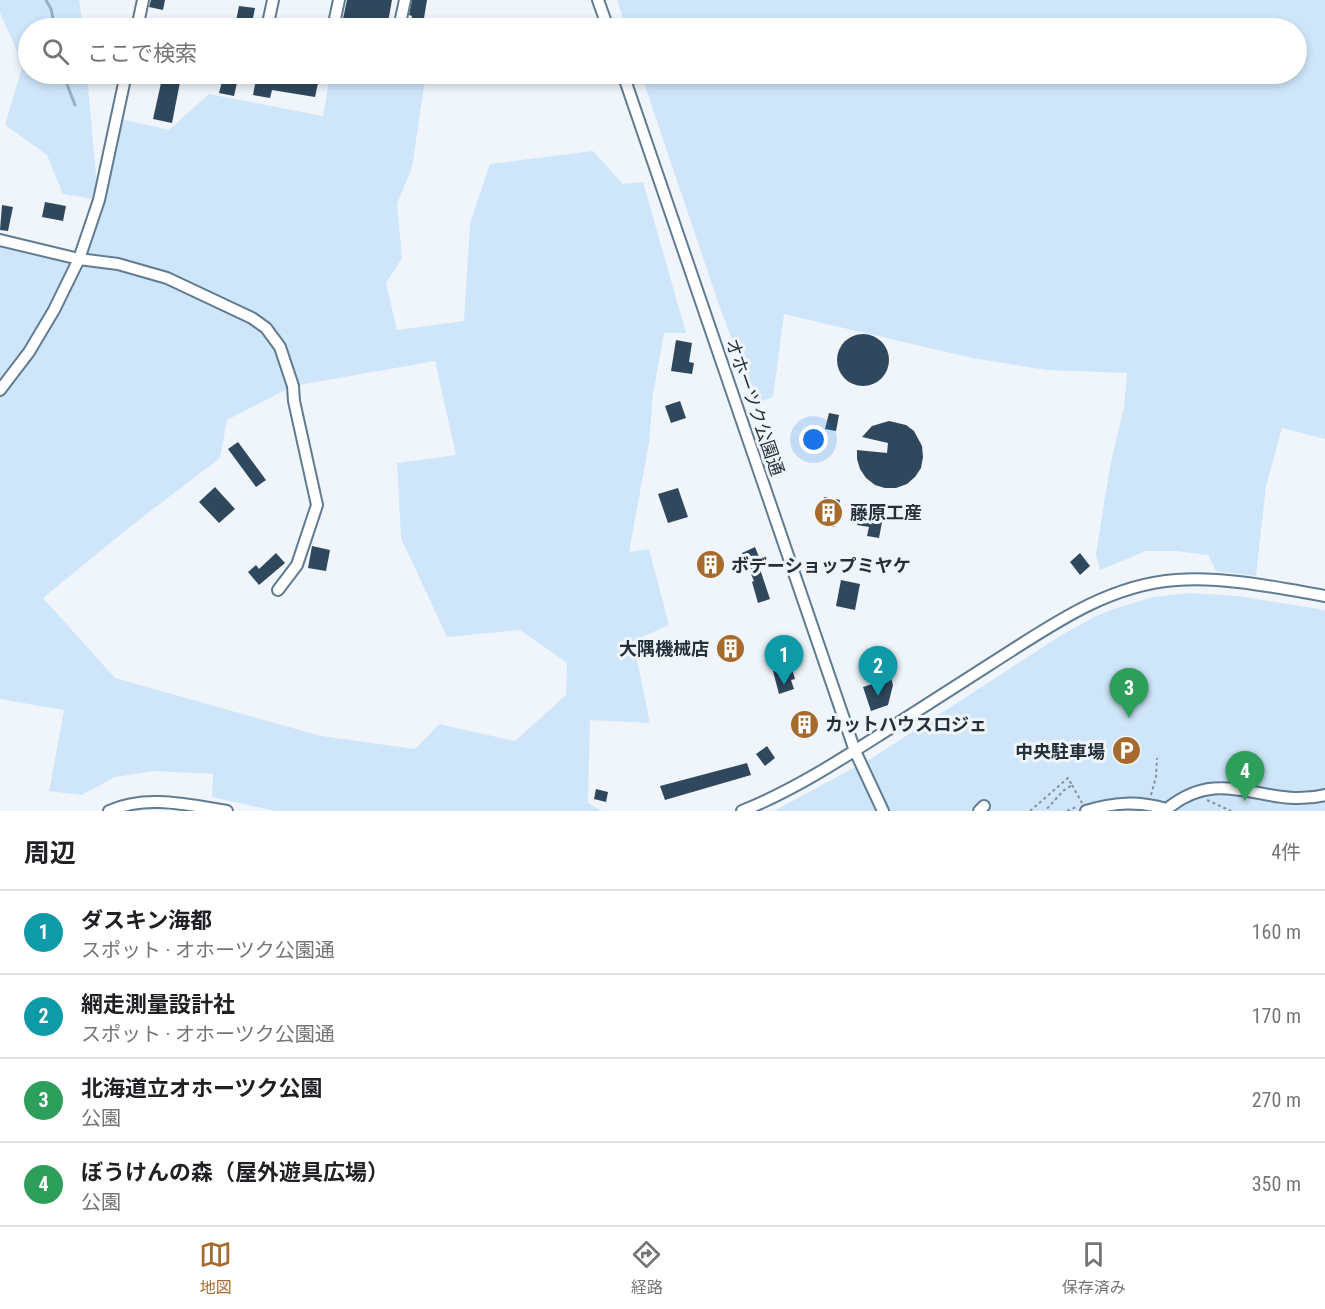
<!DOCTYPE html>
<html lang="ja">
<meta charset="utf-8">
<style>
:root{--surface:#fff;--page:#f6f6f6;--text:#202124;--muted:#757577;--line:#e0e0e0;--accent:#a66b2c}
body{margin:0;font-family:"Roboto Condensed","Noto Sans JP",sans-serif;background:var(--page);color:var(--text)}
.you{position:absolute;left:814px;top:440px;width:21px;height:21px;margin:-15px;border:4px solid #fff;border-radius:50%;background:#1a73e8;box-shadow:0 0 0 9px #1a73e833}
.badge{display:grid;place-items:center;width:39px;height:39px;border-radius:50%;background:var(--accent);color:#fff;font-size:20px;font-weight:700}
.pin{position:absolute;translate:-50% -50px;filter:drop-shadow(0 2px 3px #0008)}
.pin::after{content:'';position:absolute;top:32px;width:21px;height:18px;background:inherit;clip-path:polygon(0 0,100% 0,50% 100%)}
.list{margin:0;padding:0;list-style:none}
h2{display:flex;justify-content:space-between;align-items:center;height:78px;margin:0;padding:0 24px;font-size:26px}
h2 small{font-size:20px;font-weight:400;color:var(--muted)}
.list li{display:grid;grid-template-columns:39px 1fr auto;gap:18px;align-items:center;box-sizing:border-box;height:84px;padding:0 24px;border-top:2px solid var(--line)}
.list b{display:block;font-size:22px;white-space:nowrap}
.list p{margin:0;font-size:20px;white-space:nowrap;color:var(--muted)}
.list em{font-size:20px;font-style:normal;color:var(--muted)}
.icon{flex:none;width:33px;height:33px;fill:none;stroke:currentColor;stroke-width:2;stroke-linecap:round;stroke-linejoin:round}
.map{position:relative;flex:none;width:1325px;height:811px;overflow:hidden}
.search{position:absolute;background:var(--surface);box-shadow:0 3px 9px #0003;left:18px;right:18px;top:18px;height:66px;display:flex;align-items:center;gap:15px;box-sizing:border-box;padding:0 21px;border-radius:33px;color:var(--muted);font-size:22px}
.sheet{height:414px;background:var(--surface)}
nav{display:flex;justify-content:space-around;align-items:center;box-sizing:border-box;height:84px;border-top:2px solid var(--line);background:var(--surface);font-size:16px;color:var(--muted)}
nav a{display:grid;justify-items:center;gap:3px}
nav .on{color:var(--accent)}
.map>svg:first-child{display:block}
.green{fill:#cfe6fa;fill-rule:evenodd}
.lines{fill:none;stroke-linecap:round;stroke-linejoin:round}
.stream{stroke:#93b0c9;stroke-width:3}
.building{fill:#30485d}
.minor-casing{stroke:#617c92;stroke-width:14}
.path{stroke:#889198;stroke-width:2;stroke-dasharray:3 3;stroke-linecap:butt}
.minor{stroke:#fff;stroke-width:10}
.labels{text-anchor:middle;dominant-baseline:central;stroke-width:6;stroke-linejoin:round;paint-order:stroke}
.street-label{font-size:18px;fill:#25313a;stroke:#eff5fa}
.poi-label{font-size:18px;font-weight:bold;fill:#25313a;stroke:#eff5fa;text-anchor:start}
</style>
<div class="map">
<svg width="1325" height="811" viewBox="0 0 1325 811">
<rect width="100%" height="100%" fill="#eff5fa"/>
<g class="green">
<path d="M0 0H79L83 28H28V74H87L98 197 116 118 169 130 209 94 323 116 330 74H426L412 167 397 204 402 258 386 283 397 330 464 321 470 223 490 164 593 151 623 184 643 182 686 333H664L653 394 649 443 629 552 649 549 669 625 633 641 650 723 590 720 588 803 602 811H276L212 797 213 774 154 771 115 777 82 795 49 791 64 710 0 699V240L79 258 98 200 63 194 47 155 5 125 23 64 0 13ZM435 361 456 455 397 463 401 538 447 637 520 630 567 663 566 695 515 741 439 724 415 749 321 736 115 678 43 598 131 526 220 458 227 420 293 386Z"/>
<polygon points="617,0 1325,0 1325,439 1282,428 1266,486 1256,576 1216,571 1208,555 1176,551 1146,551 1100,570 1096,554 1110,466 1124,407 1127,373 1047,370 972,358 784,314 773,397 756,404 718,302 641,74 1296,74 1296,28 626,28"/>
<polygon points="1189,593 1238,596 1325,610 1325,811 774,811 872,758 1060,636 1096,616 1117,608 1153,597"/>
</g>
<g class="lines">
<g class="stream">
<polyline points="46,0 51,9 55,28"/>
<polyline points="63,74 75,105"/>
</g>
</g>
<g class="building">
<polygon points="151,0 165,0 163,10 149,7"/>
<polygon points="347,0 392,0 387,28 341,28"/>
<polygon points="412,0 427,0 423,24 411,21 412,16 409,15"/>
<polygon points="239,6 255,8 251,28 235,26"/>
<polygon points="163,74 181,77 172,123 153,119"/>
<polygon points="224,74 239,74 234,96 219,93"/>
<polygon points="257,74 320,74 315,97 272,90 270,98 253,95"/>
<polygon points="45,202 66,206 63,221 42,217"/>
<polygon points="2,205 13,207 8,231 0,230"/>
<circle cx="863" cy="360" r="26"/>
<polygon points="676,340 692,343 689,362 694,363 692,374 671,371"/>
<polygon points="680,401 686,418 671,423 665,406"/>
<polygon points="829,413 839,415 836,431 825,429"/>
<polygon points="889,421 906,425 914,431 922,446 923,457 921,468 915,477 907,484 896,488 885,488 875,485 866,478 860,469 857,459 857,450 887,453 888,443 862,437 872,426"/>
<polygon points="238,442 266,480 256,487 228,449"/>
<polygon points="215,487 235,509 219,523 199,502"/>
<polygon points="678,488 688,517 668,523 658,494"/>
<polygon points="824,497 840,500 834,527 818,523"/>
<polygon points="861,506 874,508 872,520 882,522 879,538 867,536 869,527 857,525"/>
<polygon points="312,546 330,550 326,571 308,568"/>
<polygon points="755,547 762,564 759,566 770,599 758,603 752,582 754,581 742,553"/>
<polygon points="276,553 285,563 259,585 248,572 256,565 259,569"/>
<polygon points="1080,553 1090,566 1080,575 1070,562"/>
<polygon points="713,554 718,571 706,575 701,558"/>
<polygon points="841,580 860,584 855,610 836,606"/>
<polygon points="738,641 741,650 723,655 720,646"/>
<polygon points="791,666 795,679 791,680 794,689 779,694 773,671"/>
<polygon points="891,678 893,685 888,705 871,711 863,687"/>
<polygon points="808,714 814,729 814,734 799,732 794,719"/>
<polygon points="767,746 775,758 765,766 756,754"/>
<polygon points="747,763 751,775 665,800 660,786"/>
<polygon points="596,789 608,792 606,802 594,799"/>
</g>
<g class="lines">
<defs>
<g id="minor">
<polyline points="598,0 608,28"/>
<polyline points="137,28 143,0"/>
<polyline points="267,28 273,0"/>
<polyline points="333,28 339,0"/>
<polyline points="399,28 405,0"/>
<polyline points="623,74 855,751 883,811"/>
<polyline points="0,240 79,259 118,264 167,278 252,318 266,328 280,347 293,386 294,401 317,505 297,565 278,590"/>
<polyline points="0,390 29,352 54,310 79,259 99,200 126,74"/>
<path d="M109 811C146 794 189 805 227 811"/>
<path d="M742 811C792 791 837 762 881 734 918 710 955 687 992 663 1049 627 1106 585 1176 580 1223 576 1279 588 1325 596"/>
<polyline points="979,811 984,806"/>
<path d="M1086 811C1114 802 1138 801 1167 809 1223 763 1264 810 1325 795"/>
</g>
</defs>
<use href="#minor" class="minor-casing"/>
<g class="path">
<polyline points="1072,785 1082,803"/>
<polyline points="1151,795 1156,777 1157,758"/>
<polyline points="1207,800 1231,811"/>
<polyline points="1030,811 1068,778 1072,785 1063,791 1045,811"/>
<polyline points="1067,811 1076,807"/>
</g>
<use href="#minor" class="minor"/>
</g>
<defs>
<symbol id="building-disc" viewBox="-11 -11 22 22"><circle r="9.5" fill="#a66b2c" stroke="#eff5fa"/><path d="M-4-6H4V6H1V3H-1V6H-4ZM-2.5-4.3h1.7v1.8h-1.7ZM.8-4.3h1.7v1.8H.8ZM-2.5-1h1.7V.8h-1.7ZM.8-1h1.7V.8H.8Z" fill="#fff"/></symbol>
<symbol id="parking-disc" viewBox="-11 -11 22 22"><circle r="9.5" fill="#a66b2c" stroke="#eff5fa"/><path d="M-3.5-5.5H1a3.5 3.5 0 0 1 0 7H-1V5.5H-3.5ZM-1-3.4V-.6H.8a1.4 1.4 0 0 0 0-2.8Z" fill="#fff"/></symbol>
</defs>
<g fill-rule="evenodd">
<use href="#building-disc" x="812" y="496" width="33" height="33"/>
<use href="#building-disc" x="694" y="548" width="33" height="33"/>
<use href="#building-disc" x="714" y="632" width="33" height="33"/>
<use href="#building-disc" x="788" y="708" width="33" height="33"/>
<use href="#parking-disc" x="1110" y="734" width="33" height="33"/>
</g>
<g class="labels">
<g class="street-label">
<text transform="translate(755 407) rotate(71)">オホーツク公園通</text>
</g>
<g class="poi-label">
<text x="850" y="512">藤原工産</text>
<text x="731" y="565">ボデーショップミヤケ</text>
<text x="709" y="648" text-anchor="end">大隅機械店</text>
<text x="825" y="724">カットハウスロジェ</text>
<text x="1105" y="751" text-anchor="end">中央駐車場</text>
</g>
</g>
</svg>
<div class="you"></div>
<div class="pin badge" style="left:784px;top:685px;background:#0f9aa8">1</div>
<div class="pin badge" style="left:878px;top:696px;background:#0f9aa8">2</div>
<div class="pin badge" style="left:1129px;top:718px;background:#2e9e5b">3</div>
<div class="pin badge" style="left:1245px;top:801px;background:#2e9e5b">4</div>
<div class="search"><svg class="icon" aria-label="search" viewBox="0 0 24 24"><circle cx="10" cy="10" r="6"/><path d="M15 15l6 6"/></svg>ここで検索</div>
</div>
<section class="sheet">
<h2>周辺<small>4件</small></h2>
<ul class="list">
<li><span class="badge" style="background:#0f9aa8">1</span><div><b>ダスキン海都</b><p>スポット · オホーツク公園通</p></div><em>160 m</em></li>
<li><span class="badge" style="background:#0f9aa8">2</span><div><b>網走測量設計社</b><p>スポット · オホーツク公園通</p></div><em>170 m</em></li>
<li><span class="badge" style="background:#2e9e5b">3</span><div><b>北海道立オホーツク公園</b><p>公園</p></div><em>270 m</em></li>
<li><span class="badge" style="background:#2e9e5b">4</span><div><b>ぼうけんの森（屋外遊具広場）</b><p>公園</p></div><em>350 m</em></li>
</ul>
</section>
<nav>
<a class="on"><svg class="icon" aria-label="map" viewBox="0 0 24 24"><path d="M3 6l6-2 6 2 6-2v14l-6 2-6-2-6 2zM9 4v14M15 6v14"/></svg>地図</a>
<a><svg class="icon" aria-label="directions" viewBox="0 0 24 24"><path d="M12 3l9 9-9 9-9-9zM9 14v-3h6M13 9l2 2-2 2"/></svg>経路</a>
<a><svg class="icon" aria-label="saved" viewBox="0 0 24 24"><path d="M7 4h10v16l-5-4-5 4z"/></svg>保存済み</a>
</nav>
